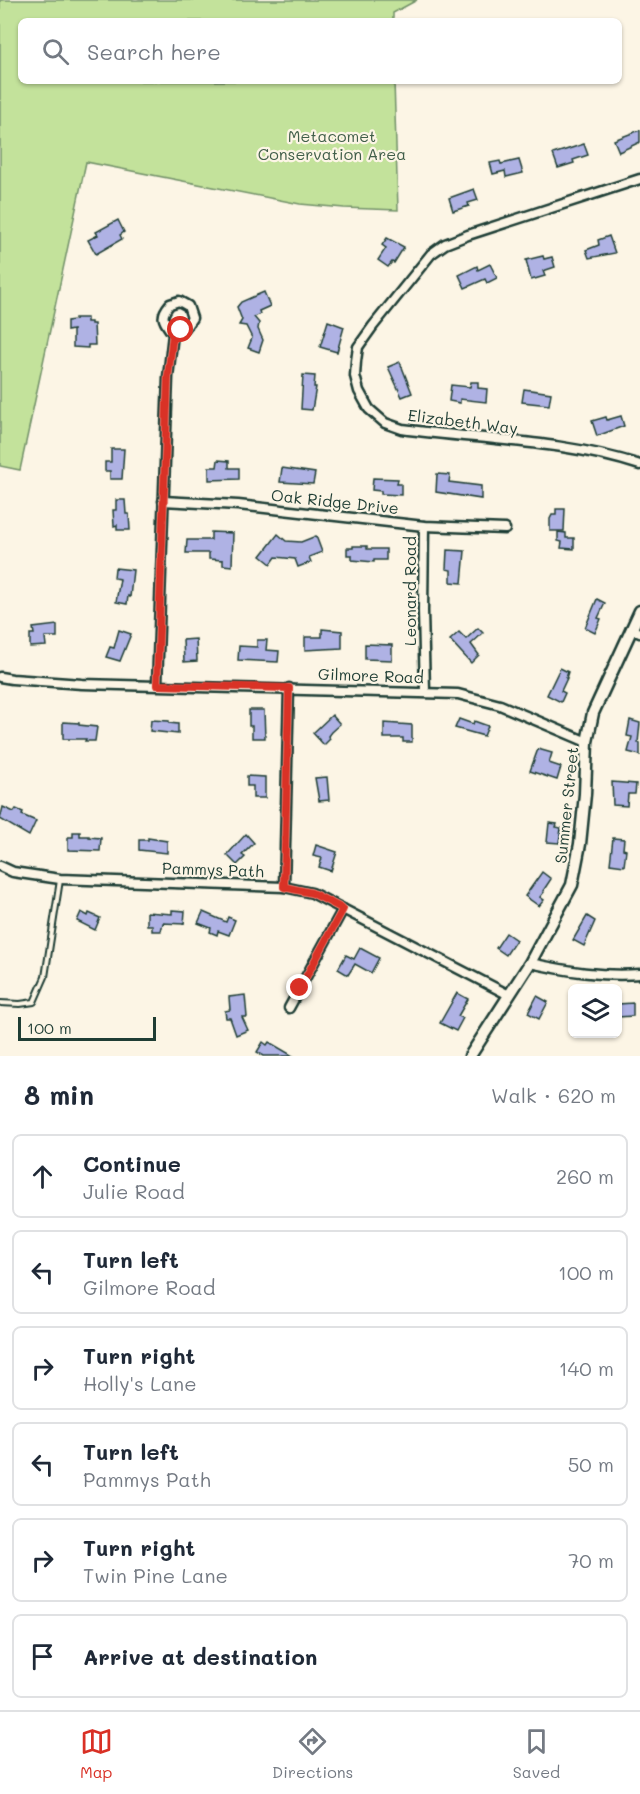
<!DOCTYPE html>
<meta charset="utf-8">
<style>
:root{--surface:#fff;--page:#f2f2f3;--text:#1f2937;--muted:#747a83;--line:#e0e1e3;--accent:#d93025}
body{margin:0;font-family:Mali,sans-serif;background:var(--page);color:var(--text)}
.controls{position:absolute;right:18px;bottom:18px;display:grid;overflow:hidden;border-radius:9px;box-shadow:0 2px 4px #0004}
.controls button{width:54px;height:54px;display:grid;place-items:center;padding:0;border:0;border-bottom:2px solid var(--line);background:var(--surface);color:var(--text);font:30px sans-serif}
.scale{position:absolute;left:18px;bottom:15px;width:138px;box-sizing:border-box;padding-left:6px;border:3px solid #1f3d34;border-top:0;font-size:16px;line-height:21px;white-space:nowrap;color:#1f3d34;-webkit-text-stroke:4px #fcf5e5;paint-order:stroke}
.stop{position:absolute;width:18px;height:18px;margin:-14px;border:4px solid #d93025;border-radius:50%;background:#fff}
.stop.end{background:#d93025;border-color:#fff;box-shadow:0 2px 6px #0008}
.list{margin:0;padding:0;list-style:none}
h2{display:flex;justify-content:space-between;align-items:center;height:78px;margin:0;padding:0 24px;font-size:26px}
h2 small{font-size:20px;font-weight:400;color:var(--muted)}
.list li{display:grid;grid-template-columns:39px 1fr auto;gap:18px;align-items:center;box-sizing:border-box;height:84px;margin:0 12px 12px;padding:0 12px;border:2px solid var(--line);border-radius:9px}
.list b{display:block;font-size:22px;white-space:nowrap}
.list p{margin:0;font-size:20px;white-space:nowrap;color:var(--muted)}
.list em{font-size:20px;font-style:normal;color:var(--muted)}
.icon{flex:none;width:33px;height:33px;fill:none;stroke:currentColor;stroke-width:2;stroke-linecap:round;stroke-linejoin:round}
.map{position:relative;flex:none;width:640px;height:1056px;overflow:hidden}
.search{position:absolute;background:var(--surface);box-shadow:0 2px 4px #0004;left:18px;right:18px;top:18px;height:66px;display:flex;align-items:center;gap:15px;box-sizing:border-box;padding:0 21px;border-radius:9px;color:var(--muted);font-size:22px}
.sheet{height:654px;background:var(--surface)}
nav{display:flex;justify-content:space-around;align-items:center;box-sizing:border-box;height:84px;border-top:2px solid var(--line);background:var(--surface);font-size:16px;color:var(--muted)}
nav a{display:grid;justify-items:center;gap:3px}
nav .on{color:var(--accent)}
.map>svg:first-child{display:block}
.green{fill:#c3e29b;stroke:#719068;stroke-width:1.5}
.building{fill:#afb2e4;stroke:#1f3d34;stroke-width:1.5}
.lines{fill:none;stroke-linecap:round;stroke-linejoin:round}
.service-casing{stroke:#1f3d34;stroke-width:8}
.minor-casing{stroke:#1f3d34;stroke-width:13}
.tertiary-casing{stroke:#1f3d34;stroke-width:15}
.service{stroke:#fcf5e5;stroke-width:4}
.minor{stroke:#fcf5e5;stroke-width:8}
.tertiary{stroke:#fcf5e5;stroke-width:10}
.route{stroke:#d93025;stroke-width:8}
.labels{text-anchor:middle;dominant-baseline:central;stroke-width:4.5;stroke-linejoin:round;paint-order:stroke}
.park-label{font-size:16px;fill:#405e49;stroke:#fcf5e5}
.street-label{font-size:16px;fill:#1f3d34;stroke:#fcf5e5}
</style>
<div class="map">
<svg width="640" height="1056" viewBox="0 0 640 1056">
<rect width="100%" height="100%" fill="#fcf5e5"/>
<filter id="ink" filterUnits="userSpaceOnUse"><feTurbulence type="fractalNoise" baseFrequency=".0167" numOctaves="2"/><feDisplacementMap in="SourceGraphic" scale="12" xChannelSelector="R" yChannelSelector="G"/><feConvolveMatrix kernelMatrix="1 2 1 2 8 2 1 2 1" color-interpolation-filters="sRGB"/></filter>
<g filter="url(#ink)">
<polygon class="green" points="0,0 417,0 393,13 393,21 21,21 21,81 394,81 398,210 344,208 300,204 86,162 20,470 0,466"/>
<g class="building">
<polygon points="640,130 640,142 619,152 614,140"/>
<polygon points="584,144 588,155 573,160 574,163 558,168 553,154"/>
<polygon points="519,160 523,173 506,177 505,171 493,174 490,163 500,161 501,164"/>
<polygon points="474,189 478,200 468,203 469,206 453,211 449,198"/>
<polygon points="118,220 124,232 120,235 122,239 96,254 88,240 98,235 96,232"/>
<polygon points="609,236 615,253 589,258 586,250 599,245 598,240"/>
<polygon points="387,238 404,247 394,263 392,262 388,267 378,260 386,248 382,245"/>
<polygon points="543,256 544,259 552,257 555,267 543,271 545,276 531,280 526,260"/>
<polygon points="490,264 497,278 487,283 485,279 465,288 459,275 477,266 478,270"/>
<polygon points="264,292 270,306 259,311 260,314 254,317 259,323 258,329 263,340 259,352 248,348 252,338 246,326 239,325 242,320 237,307 241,302"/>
<polygon points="75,318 87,318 87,322 91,322 91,324 94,324 95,345 88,345 88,348 73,347 73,330 67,331 67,321 75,320"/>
<polygon points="328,321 344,327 337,352 320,347"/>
<polygon points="400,362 412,393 402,397 388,367"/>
<polygon points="303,375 315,376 314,387 316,387 312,410 301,409"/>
<polygon points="471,382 478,382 478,388 487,389 486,402 460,399 460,403 449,401 451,385 470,387"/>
<polygon points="524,389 551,393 549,405 522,402"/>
<polygon points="621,416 624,426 597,436 592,421 606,417 607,420"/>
<polygon points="111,449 124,449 122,479 110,479 110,471 105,471 105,462 111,462"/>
<polygon points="218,460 229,461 229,468 239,468 239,479 209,480 209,467 217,467"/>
<polygon points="282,468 315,473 313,484 280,482"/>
<polygon points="437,474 450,475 449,482 481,486 481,499 436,492"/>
<polygon points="373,478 398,479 397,484 401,484 401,495 381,494 381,491 372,490"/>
<polygon points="116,500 125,500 126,514 129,514 130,530 117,530 117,525 114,526 113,510 116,510"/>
<polygon points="556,509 565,509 564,531 550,531 550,519 552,515 556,515"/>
<polygon points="211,532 233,533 232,566 223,565 223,560 209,559 209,553 186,553 187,540 211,540"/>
<polygon points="558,532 566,533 566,538 574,538 574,549 561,548 562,542 558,541"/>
<polygon points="278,534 286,541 301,542 316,536 322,552 309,557 311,562 298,567 295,559 276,557 271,564 261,556"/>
<polygon points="353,546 367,546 367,549 386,549 386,560 374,560 374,562 352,560 352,555 347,555 347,548 353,548"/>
<polygon points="447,550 465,551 462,583 451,582 451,570 446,569"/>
<polygon points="115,568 133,570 130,597 128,596 127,604 116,602 120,579 114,578"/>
<polygon points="597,599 605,603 598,618 601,619 595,633 585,628"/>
<polygon points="57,625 57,637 45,637 46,646 30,647 30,634 34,634 33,628"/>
<polygon points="478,628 483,633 471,644 479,655 471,663 450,640 459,632 466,639"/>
<polygon points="322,629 342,631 342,648 305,650 305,637 322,637"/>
<polygon points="119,630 131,634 120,661 106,657 110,647 114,648"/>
<polygon points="196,639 197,661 184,662 183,640"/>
<polygon points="257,640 267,640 266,650 279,651 278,662 238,660 239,646 257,647"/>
<polygon points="365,644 392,645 392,660 365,659"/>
<polygon points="560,668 568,672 566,678 567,678 561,691 565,693 561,702 547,695"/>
<polygon points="249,710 264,710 265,738 252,738 252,726 249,726"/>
<polygon points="332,715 340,724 331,732 328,736 330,739 324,745 313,733"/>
<polygon points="459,719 473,724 474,721 488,726 484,736 455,728"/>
<polygon points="151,720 169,721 169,723 178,724 178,734 150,731"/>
<polygon points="630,720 640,723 638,743 640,743 640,755 628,752 632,737 627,736"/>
<polygon points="63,722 79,723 79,725 97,727 95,741 85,741 86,739 63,739"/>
<polygon points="384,723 412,725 412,742 403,742 403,738 384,738"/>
<polygon points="538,749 552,753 549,763 561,767 557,780 530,771"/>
<polygon points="247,776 265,777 265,798 253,798 253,786 247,786"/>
<polygon points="327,777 329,800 319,801 315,778"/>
<polygon points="612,782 636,784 635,794 628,794 627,806 613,805"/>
<polygon points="3,807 14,812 16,809 23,812 22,815 36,821 29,836 0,819"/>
<polygon points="549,823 557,824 556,827 561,828 559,843 547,842"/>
<polygon points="73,832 80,832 80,836 89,836 89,837 101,838 100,851 68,850 68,837 73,837"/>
<polygon points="246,834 254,843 242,855 245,857 237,865 227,855"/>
<polygon points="148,838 167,841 167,853 139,850 139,840 148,840"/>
<polygon points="613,838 624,839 623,849 626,850 624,866 610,864"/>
<polygon points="316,845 337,852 331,871 319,867 322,858 313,856"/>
<polygon points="542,872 551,879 543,891 544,892 540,897 544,900 539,906 525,896"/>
<polygon points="172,910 185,911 184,924 163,923 161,931 152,931 152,925 147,925 147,912 172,914"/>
<polygon points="81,912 88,916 89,913 100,918 95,930 77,921"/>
<polygon points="203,912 226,922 228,917 235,920 229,935 218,931 217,935 210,932 211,928 198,923"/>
<polygon points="587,916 595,921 584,946 573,940"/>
<polygon points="506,933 516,940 506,955 496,948"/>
<polygon points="360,948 379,958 371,973 355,964 348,975 338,969 346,955 354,959"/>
<polygon points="457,993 468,999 458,1016 463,1018 456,1031 440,1023"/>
<polygon points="245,995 247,1017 242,1017 248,1030 236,1035 230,1018 226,1018 225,1011 230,1010 229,997"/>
<polygon points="537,996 548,1002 539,1019 528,1013"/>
<polygon points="633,1003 633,1016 618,1017 618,1004"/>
<polygon points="263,1042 267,1045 269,1042 293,1056 264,1056 257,1052"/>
</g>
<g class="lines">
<defs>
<polyline id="service" points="0,1003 20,1004 34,1002 45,977 60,880"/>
<g id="minor">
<path d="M640 179 468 235 445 244 431 254 373 326 358 347 356 361 355 376 359 391 369 409 385 423 402 429C480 440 564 440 640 465"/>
<polyline points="163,501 238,505 424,526 505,529"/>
<polyline points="424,526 423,611 425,692"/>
<polyline points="631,629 640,633"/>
<polyline points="0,677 12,679 82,684 458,694 500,705 587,742"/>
<path d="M157 685 168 377 173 334 185 328 192 318 188 306 179 301 170 304C158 318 165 322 173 334"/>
<polyline points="0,866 13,872 60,879 284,887 312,893 509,995"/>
<polyline points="284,887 289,688"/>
<path d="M530 963C567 971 602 977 640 974"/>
<polyline points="289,1008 343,909"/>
</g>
<polyline id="tertiary" points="470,1056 530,963 572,885 580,844 585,794 587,742 593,713 640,611"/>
</defs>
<use href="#service" class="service-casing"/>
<use href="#minor" class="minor-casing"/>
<use href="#tertiary" class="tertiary-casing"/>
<use href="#service" class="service"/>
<use href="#minor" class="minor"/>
<use href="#tertiary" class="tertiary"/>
</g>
</g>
<g class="lines" filter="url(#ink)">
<polyline class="route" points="181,330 173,334 168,377 157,685 289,688 284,887 312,893 343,909 300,988"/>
</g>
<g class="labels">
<g class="park-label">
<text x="332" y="135">Metacomet<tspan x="332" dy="18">Conservation Area</tspan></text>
</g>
<g class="street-label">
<text transform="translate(463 421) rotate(7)">Elizabeth Way</text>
<text transform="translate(335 501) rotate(6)">Oak Ridge Drive</text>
<text transform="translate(409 591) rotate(-90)">Leonard Road</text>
<text transform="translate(371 675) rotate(2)">Gilmore Road</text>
<text transform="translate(566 805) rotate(-84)">Summer Street</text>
<text transform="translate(213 869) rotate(2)">Pammys Path</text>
</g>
</g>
</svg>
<div class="controls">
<button><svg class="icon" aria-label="layers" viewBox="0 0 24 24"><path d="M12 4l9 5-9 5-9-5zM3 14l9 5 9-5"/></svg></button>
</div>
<div class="scale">100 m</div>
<div class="stop" style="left:181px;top:330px"></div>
<div class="stop end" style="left:300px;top:988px"></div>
<div class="search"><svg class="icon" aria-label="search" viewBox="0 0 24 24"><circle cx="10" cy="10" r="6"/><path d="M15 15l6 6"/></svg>Search here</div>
</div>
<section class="sheet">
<h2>8 min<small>Walk · 620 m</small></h2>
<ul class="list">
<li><svg class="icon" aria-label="ahead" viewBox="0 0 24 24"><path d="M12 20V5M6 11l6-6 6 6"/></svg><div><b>Continue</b><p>Julie Road</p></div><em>260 m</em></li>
<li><svg class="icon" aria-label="left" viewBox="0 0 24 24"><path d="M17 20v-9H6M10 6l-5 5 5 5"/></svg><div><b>Turn left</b><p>Gilmore Road</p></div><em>100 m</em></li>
<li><svg class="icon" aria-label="right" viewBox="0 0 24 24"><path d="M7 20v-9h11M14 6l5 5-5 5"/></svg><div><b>Turn right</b><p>Holly's Lane</p></div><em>140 m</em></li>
<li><svg class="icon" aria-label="left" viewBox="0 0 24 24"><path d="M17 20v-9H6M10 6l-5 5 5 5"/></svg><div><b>Turn left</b><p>Pammys Path</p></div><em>50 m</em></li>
<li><svg class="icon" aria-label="right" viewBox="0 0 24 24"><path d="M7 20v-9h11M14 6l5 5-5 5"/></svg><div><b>Turn right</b><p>Twin Pine Lane</p></div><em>70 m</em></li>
<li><svg class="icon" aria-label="arrive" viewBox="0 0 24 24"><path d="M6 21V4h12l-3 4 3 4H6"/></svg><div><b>Arrive at destination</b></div></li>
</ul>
</section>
<nav>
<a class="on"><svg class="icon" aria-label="map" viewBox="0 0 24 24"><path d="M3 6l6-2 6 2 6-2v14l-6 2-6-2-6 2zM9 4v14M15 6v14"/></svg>Map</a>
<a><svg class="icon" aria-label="directions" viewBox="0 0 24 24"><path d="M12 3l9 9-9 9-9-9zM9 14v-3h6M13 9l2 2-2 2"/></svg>Directions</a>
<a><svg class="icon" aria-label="saved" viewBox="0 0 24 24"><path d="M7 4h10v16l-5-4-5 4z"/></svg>Saved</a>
</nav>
